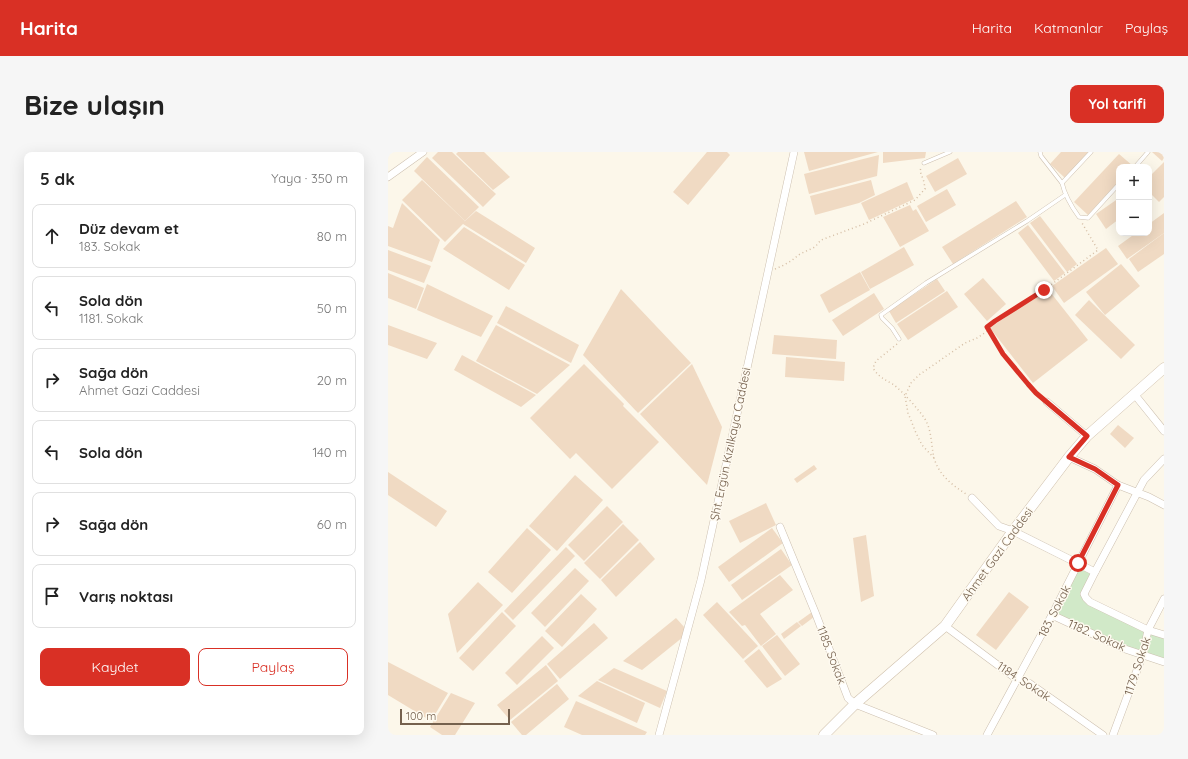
<!DOCTYPE html>
<html lang="tr">
<meta charset="utf-8">
<style>
:root{--surface:#fff;--page:#f6f6f6;--text:#222;--muted:#767676;--line:#e0e0e0;--accent:#d93025}
body{margin:0;font-family:Quicksand,sans-serif;background:var(--page);color:var(--text)}
.controls{position:absolute;right:12px;top:12px;display:grid;overflow:hidden;border-radius:8px;box-shadow:0 4px 16px #0002}
.controls button{width:36px;height:36px;display:grid;place-items:center;padding:0;border:0;border-bottom:1px solid var(--line);background:var(--surface);color:var(--text);font:20px sans-serif}
.scale{position:absolute;left:12px;bottom:10px;width:110px;box-sizing:border-box;padding-left:4px;border:2px solid #75614e;border-top:0;font-size:11px;line-height:14px;white-space:nowrap;color:#75614e;-webkit-text-stroke:3px #fefaf0;paint-order:stroke}
.stop{position:absolute;width:12px;height:12px;margin:-9px;border:3px solid #d93025;border-radius:50%;background:#fff}
.stop.end{background:#d93025;border-color:#fff;box-shadow:0 1px 4px #0008}
.list{margin:0;padding:0;list-style:none}
h2{display:flex;justify-content:space-between;align-items:center;height:52px;margin:0;padding:0 16px;font-size:17px}
h2 small{font-size:13px;font-weight:400;color:var(--muted)}
.list li{display:grid;grid-template-columns:26px 1fr auto;gap:12px;align-items:center;box-sizing:border-box;height:64px;margin:0 8px 8px;padding:0 8px;border:1px solid var(--line);border-radius:8px}
.list b{display:block;font-size:15px;white-space:nowrap}
.list p{margin:0;font-size:13px;white-space:nowrap;color:var(--muted)}
.list em{font-size:13px;font-style:normal;color:var(--muted)}
.actions{display:flex;gap:8px;padding:12px 16px}
.actions a{flex:1;padding:9px 0;border:1px solid var(--accent);border-radius:8px;text-align:center;font-size:14px;color:var(--accent)}
.actions .main{background:var(--accent);color:#fff}
.icon{flex:none;width:22px;height:22px;fill:none;stroke:currentColor;stroke-width:2;stroke-linecap:round;stroke-linejoin:round}
.map{position:relative;flex:none;width:776px;height:583px;overflow:hidden;border-radius:8px}
header{display:flex;align-items:center;gap:24px;box-sizing:border-box;height:56px;padding:0 20px;background:var(--accent);color:#fff}
header strong{font-size:19px}
nav{display:flex;gap:22px;margin-inline-start:auto;font-size:14px}
.intro{display:flex;align-items:center;justify-content:space-between;box-sizing:border-box;height:96px;padding:0 24px}
h1{margin:0;font-size:28px}
.button{padding:10px 18px;border-radius:8px;background:var(--accent);color:#fff;font-size:14px;font-weight:700}
main{display:flex;gap:24px;padding:0 24px}
aside{flex:1;background:var(--surface);border-radius:8px;box-shadow:0 4px 16px #0002}
.map>svg:first-child{display:block}
.green{fill:#d1e9c8}
.building{fill:#f0dac3}
.lines{fill:none;stroke-linecap:round;stroke-linejoin:round}
.lane-casing{stroke:#cdc0b0;stroke-width:4.5}
.street-casing{stroke:#cdc0b0;stroke-width:8}
.secondary-casing{stroke:#d0c1ad;stroke-width:11}
.path{stroke:#d5bea5;stroke-width:1.5;stroke-dasharray:1 3;stroke-linecap:butt}
.lane{stroke:#fff;stroke-width:3.5}
.street{stroke:#fff;stroke-width:7}
.secondary{stroke:#fff;stroke-width:10}
.route{stroke:#d93025;stroke-width:5}
.labels{text-anchor:middle;dominant-baseline:central;stroke-width:3;stroke-linejoin:round;paint-order:stroke}
.street-label{font-size:12px;fill:#75614e;stroke:#fefaf0}
</style>
<header>
<strong>Harita</strong>
<nav><a>Harita</a><a>Katmanlar</a><a>Paylaş</a></nav>
</header>
<div class="intro"><h1>Bize ulaşın</h1><a class="button">Yol tarifi</a></div>
<main>
<aside>
<h2>5 dk<small>Yaya · 350 m</small></h2>
<ul class="list">
<li><svg class="icon" aria-label="ahead" viewBox="0 0 24 24"><path d="M12 20V5M6 11l6-6 6 6"/></svg><div><b>Düz devam et</b><p>183. Sokak</p></div><em>80 m</em></li>
<li><svg class="icon" aria-label="left" viewBox="0 0 24 24"><path d="M17 20v-9H6M10 6l-5 5 5 5"/></svg><div><b>Sola dön</b><p>1181. Sokak</p></div><em>50 m</em></li>
<li><svg class="icon" aria-label="right" viewBox="0 0 24 24"><path d="M7 20v-9h11M14 6l5 5-5 5"/></svg><div><b>Sağa dön</b><p>Ahmet Gazi Caddesi</p></div><em>20 m</em></li>
<li><svg class="icon" aria-label="left" viewBox="0 0 24 24"><path d="M17 20v-9H6M10 6l-5 5 5 5"/></svg><div><b>Sola dön</b></div><em>140 m</em></li>
<li><svg class="icon" aria-label="right" viewBox="0 0 24 24"><path d="M7 20v-9h11M14 6l5 5-5 5"/></svg><div><b>Sağa dön</b></div><em>60 m</em></li>
<li><svg class="icon" aria-label="arrive" viewBox="0 0 24 24"><path d="M6 21V4h12l-3 4 3 4H6"/></svg><div><b>Varış noktası</b></div></li>
</ul>
<div class="actions"><a class="main">Kaydet</a><a>Paylaş</a></div>
</aside>
<div class="map">
<svg width="776" height="583" viewBox="0 0 776 583">
<rect width="100%" height="100%" fill="#fcf7ea"/>
<polygon class="green" points="690,411 707,420 698,446 776,483 776,510 664,463"/>
<g class="building">
<polygon points="50,0 64,0 108,42 95,55 44,6"/>
<polygon points="70,0 96,0 122,25 105,38 68,2"/>
<polygon points="319,0 339,0 342,3 300,53 285,40"/>
<polygon points="416,0 490,0 421,19"/>
<polygon points="495,0 538,0 537,6 495,11"/>
<polygon points="673,0 700,0 677,26 662,12"/>
<polygon points="764,0 776,0 776,6 774,9"/>
<polygon points="731,2 745,14 744,15 731,15 731,29 700,63 686,50"/>
<polygon points="491,3 489,24 421,42 416,22"/>
<polygon points="39,5 91,55 77,69 26,19"/>
<polygon points="570,6 579,22 547,40 538,24"/>
<polygon points="776,10 776,45 771,50 761,40 761,25"/>
<polygon points="34,28 77,69 76,70 88,59 147,96 138,111 75,72 57,90 14,48"/>
<polygon points="483,28 487,43 471,51 427,63 422,44"/>
<polygon points="519,30 526,47 481,68 473,51"/>
<polygon points="559,37 568,53 538,70 529,54"/>
<polygon points="731,46 731,67 718,77 708,62"/>
<polygon points="628,49 639,65 565,112 554,95"/>
<polygon points="14,51 52,88 44,110 0,94 0,74 5,76"/>
<polygon points="522,53 525,59 528,57 541,79 512,95 495,65"/>
<polygon points="776,61 776,81 739,107 730,94 748,81 761,81 761,72"/>
<polygon points="652,64 689,112 679,120 642,71"/>
<polygon points="640,73 677,121 666,129 630,81"/>
<polygon points="76,75 137,113 121,138 55,97"/>
<polygon points="776,81 776,102 750,120 741,107"/>
<polygon points="516,95 526,113 482,137 473,120"/>
<polygon points="718,96 730,112 676,151 664,134"/>
<polygon points="0,98 43,114 36,131 0,118"/>
<polygon points="733,112 752,134 717,163 698,140"/>
<polygon points="472,120 482,138 441,161 432,143"/>
<polygon points="0,121 36,136 28,157 0,146"/>
<polygon points="595,126 618,152 599,169 576,142"/>
<polygon points="549,127 557,139 508,171 501,159"/>
<polygon points="39,132 105,164 93,185 29,158"/>
<polygon points="659,136 700,188 645,231 602,176"/>
<polygon points="233,137 303,211 250,261 195,203"/>
<polygon points="559,139 570,155 520,188 509,172"/>
<polygon points="486,141 496,157 455,184 444,168"/>
<polygon points="701,148 747,193 733,207 687,163"/>
<polygon points="118,154 191,193 183,211 109,171"/>
<polygon points="0,173 49,191 39,207 0,193"/>
<polygon points="108,173 182,213 149,242 88,209"/>
<polygon points="386,183 449,188 448,207 384,202"/>
<polygon points="74,203 148,243 133,255 66,218"/>
<polygon points="398,205 457,210 456,229 397,225"/>
<polygon points="196,212 236,252 235,254 271,290 224,337 188,301 182,307 142,266"/>
<polygon points="304,212 334,275 319,333 252,262"/>
<polygon points="730,273 746,286 737,296 722,282"/>
<polygon points="426,313 429,317 409,331 406,327"/>
<polygon points="0,320 59,359 48,375 0,343"/>
<polygon points="187,323 215,348 169,399 141,374"/>
<polygon points="378,351 388,373 352,391 341,369"/>
<polygon points="219,354 235,370 196,409 180,393"/>
<polygon points="235,372 251,388 212,427 196,411"/>
<polygon points="139,376 163,398 124,441 100,420"/>
<polygon points="384,376 395,391 341,430 330,415"/>
<polygon points="478,383 486,444 473,450 465,386"/>
<polygon points="252,390 267,407 228,445 213,428"/>
<polygon points="178,395 187,404 125,468 116,459"/>
<polygon points="393,397 404,413 354,448 343,433"/>
<polygon points="187,416 201,429 157,475 143,461"/>
<polygon points="392,423 405,438 372,462 388,482 373,494 357,473 354,474 341,460"/>
<polygon points="90,430 115,453 69,501 60,462"/>
<polygon points="621,440 641,455 608,498 588,483"/>
<polygon points="193,442 209,457 174,495 157,479"/>
<polygon points="329,450 370,494 355,507 315,463"/>
<polygon points="114,460 128,474 85,519 71,506"/>
<polygon points="424,460 426,465 414,474 410,470"/>
<polygon points="288,466 297,476 295,485 254,518 235,509"/>
<polygon points="409,470 413,474 396,487 393,482"/>
<polygon points="206,471 220,486 172,527 159,512"/>
<polygon points="389,483 412,512 397,524 374,494"/>
<polygon points="154,484 166,496 129,533 117,521"/>
<polygon points="371,497 394,527 379,536 356,509"/>
<polygon points="0,510 60,541 43,569 0,543"/>
<polygon points="158,513 170,529 122,568 109,553"/>
<polygon points="226,516 279,539 272,556 210,528"/>
<polygon points="209,529 257,551 249,571 190,544"/>
<polygon points="169,532 181,547 138,583 134,583 123,570"/>
<polygon points="63,541 87,551 67,583 54,583 42,575"/>
<polygon points="188,549 259,580 257,583 194,583 176,575"/>
</g>
<g class="lines">
<defs>
<g id="lane">
<polyline points="652,0 653,4 674,31"/>
<path d="M703 0 674 31C677 44 683 54 691 65L700 66 731 32"/>
<polyline points="536,11 562,0"/>
<polyline points="747,15 760,0"/>
<polyline points="511,187 504,176 494,166 493,163 538,131 639,69 677,43"/>
</g>
<g id="street">
<polyline points="0,25 35,0"/>
<polyline points="747,243 776,279"/>
<polyline points="659,250 699,284"/>
<polyline points="681,305 707,317 730,333 761,345 776,353"/>
<polyline points="776,307 756,328 707,420 696,442 698,446 702,450 760,478 776,483"/>
<polyline points="584,346 611,374 625,379 707,420"/>
<polyline points="392,375 427,460 460,546 467,552 545,583"/>
<polyline points="664,463 737,497 776,510"/>
<polyline points="557,474 630,528 641,531 715,583"/>
<polyline points="271,583 313,428 406,0"/>
<polyline points="599,583 664,463 730,333"/>
<polyline points="725,583 755,502 760,478 776,447"/>
</g>
<polyline id="secondary" points="436,583 467,552 557,474 625,379 681,305 699,284 776,216"/>
</defs>
<use href="#lane" class="lane-casing"/>
<use href="#street" class="street-casing"/>
<use href="#secondary" class="secondary-casing"/>
<g class="path">
<polyline points="387,117 394,114 403,109 412,102 427,95 433,88 476,72 527,48 537,37 536,30 532,19 533,16"/>
<path d="M509 192 488 209 485 216C490 225 498 228 506 233 515 240 531 258 537 267 544 279 543 293 546 306 551 323 564 333 578 342"/>
<path d="M655 246C632 227 612 201 599 175L607 169 656 138 710 98 694 71"/>
<polyline points="546,306 534,293 528,281 520,261 517,244 523,231 531,223 577,191 589,186 601,178"/>
</g>
<use href="#lane" class="lane"/>
<use href="#street" class="street"/>
<use href="#secondary" class="secondary"/>
</g>
<g class="lines">
<polyline class="route" points="656,138 607,169 599,175 615,202 640,232 648,241 699,284 681,305 707,317 730,333 690,411"/>
</g>
<g class="labels">
<g class="street-label">
<text transform="translate(342 292) rotate(-78)">Şht. Ergün Kızılkaya Caddesi</text>
<text transform="translate(609 402) rotate(-54)">Ahmet Gazi Caddesi</text>
<text transform="translate(666 459) rotate(-63)">183. Sokak</text>
<text transform="translate(709 483) rotate(24)">1182. Sokak</text>
<text transform="translate(444 503) rotate(69)">1185. Sokak</text>
<text transform="translate(749 514) rotate(-72)">1179. Sokak</text>
<text transform="translate(636 529) rotate(33)">1184. Sokak</text>
</g>
</g>
</svg>
<div class="controls">
<button>+</button>
<button>−</button>
</div>
<div class="scale">100 m</div>
<div class="stop" style="left:690px;top:411px"></div>
<div class="stop end" style="left:656px;top:138px"></div>
</div>
</main>
